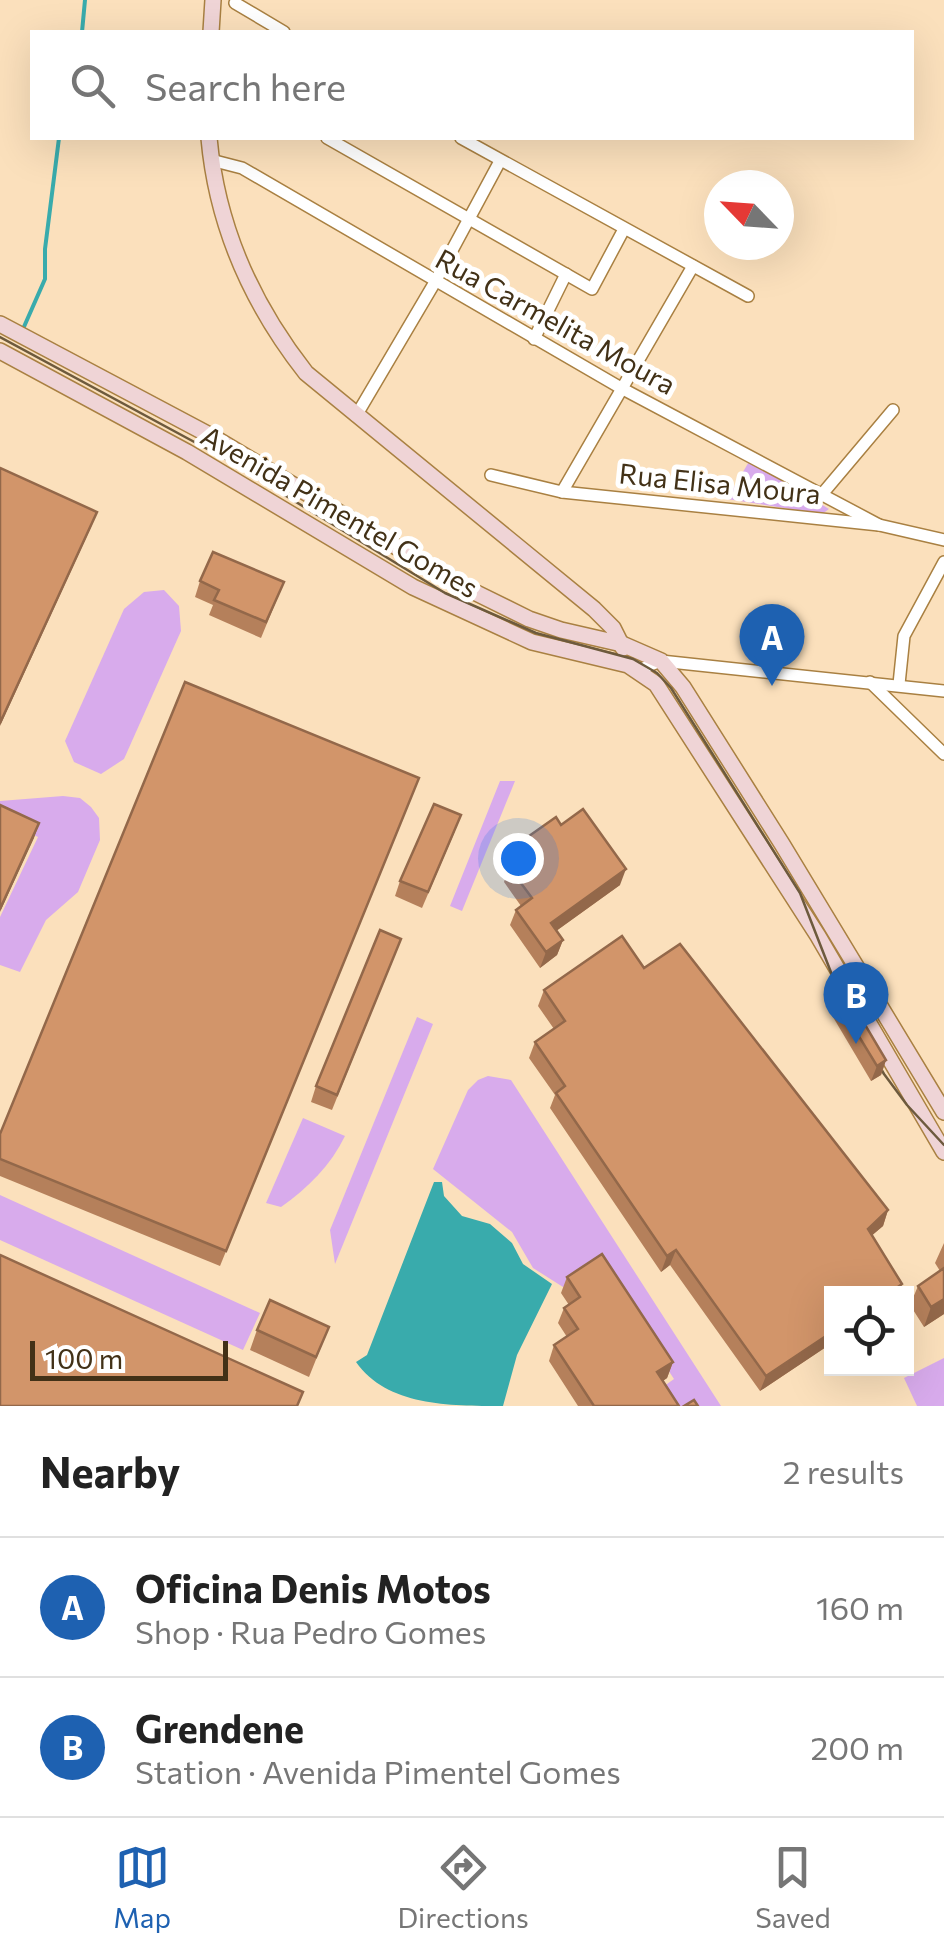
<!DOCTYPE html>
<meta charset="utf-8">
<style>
:root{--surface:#fff;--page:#f2f2f2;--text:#222;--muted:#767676;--line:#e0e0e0;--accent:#1e61b1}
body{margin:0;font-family:Commissioner,sans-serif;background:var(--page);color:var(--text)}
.controls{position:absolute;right:30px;bottom:30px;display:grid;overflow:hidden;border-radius:0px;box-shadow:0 10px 40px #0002}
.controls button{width:90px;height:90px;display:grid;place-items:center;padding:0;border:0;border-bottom:2px solid var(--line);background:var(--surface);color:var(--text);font:50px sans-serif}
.compass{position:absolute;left:704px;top:170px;width:90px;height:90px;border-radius:50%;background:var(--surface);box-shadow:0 10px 40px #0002;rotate:295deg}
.scale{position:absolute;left:30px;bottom:25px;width:198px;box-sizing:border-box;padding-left:10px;border:5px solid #423117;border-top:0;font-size:28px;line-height:35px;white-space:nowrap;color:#423117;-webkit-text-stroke:8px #fff;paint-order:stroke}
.you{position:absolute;left:518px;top:858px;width:35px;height:35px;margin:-25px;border:8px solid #fff;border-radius:50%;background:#1a73e8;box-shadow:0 0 0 15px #1a73e833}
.badge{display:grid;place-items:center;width:65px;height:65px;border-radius:50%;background:var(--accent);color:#fff;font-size:32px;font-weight:700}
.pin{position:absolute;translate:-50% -82px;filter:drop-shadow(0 2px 5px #0008)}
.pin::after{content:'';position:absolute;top:52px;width:35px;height:30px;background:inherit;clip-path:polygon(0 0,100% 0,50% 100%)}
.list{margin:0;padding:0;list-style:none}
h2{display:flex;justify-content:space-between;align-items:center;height:130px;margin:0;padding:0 40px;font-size:42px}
h2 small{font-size:32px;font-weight:400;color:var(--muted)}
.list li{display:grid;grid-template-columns:65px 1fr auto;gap:30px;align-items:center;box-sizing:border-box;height:140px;padding:0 40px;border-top:2px solid var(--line)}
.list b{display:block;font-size:38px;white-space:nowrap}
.list p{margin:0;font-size:32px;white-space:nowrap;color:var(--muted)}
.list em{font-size:32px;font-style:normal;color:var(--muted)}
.icon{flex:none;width:55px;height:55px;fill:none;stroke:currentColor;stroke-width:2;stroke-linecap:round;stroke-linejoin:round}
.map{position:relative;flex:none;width:944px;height:1406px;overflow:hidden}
.search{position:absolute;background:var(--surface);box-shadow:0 10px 40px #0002;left:30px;right:30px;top:30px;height:110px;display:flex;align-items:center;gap:25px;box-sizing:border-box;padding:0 35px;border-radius:0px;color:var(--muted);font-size:38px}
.sheet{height:410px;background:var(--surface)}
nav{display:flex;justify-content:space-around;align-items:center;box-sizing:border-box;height:140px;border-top:2px solid var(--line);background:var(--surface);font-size:28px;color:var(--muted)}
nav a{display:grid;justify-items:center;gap:5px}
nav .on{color:var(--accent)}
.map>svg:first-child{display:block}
.green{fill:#d8abec}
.water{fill:#39abac}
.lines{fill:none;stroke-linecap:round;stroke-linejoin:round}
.stream{stroke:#39abac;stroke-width:4}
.street-casing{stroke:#a98042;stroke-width:14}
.secondary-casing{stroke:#a98042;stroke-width:18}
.street{stroke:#fff;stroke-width:11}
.secondary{stroke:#efd4d6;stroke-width:15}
.tram{stroke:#6d5a3d;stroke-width:2.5}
.wall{fill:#b5805b}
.shaded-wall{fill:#93684a}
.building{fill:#d2956a;stroke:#93684a;stroke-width:2.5}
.labels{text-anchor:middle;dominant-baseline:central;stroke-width:10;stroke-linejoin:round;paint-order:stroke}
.street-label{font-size:28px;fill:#423117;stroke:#fff}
</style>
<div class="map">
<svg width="944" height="1406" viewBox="0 0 944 1406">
<rect width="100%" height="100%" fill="#fbe0bc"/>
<g class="green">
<polygon points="750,460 829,509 822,514 727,499"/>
<polygon points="164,590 179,606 181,631 124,759 101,774 74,762 65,741 124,609 144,592"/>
<polygon points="500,781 515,781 462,911 450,906"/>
<polygon points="63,796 80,798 91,807 99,818 100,840 78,892 46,920 20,972 0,965 0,917 38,837 0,819 0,801"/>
<polygon points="417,1017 433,1024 335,1264 330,1230"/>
<polygon points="488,1076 511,1080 721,1406 671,1406 660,1389 674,1379 599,1265 563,1287 533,1268 512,1232 433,1169 468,1090 478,1080"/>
<path d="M303 1118 345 1136C331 1165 308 1188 281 1207L266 1203Z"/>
<polygon points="0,1195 260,1313 243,1350 0,1240"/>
<polygon points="944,1358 944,1406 917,1406 904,1378"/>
</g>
<path class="water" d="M434 1182H442L444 1196 462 1216 490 1224 512 1243 523 1264 552 1284 517 1355 503 1406C449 1406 387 1406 356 1362L367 1355Z"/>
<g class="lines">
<g class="stream">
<polyline points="82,32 85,0"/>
<polyline points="23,329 45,279 45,249 59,138"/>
</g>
<defs>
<g id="street">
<polyline points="235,3 284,32"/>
<polyline points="327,138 592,289 624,229"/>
<polyline points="461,138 748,296"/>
<polyline points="211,160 242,168 621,388 879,525"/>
<polyline points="534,339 566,274"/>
<polyline points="356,416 435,282 500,161"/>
<polyline points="491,475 562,492 879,525 944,540"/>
<polyline points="562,492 693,266"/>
<polyline points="823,493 893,410"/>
<polyline points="638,670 661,661 944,691"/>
<polyline points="870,682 944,754"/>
<polyline points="899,684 904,636 944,562"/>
</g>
<g id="secondary">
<polyline points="211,32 213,0"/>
<path d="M209 138C217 227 251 303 306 373L594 609 613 628 623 648"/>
<polyline points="0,324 213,437 460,585 529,619 561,630 622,644 661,661 683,687 782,844 944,1112"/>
<polyline points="0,351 187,452 413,587 532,642 628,665 656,684 818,936 944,1152"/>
</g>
</defs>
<use href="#street" class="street-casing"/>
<use href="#secondary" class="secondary-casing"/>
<use href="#street" class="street"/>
<use href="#secondary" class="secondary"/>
<polyline class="tram" points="0,337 224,458 445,593 536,633 633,659 657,673 671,688 800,893 843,1003 884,1074 907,1105 944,1145"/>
</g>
<g class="wall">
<polygon points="200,581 284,582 261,638 209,615 213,605 195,597"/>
<polygon points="419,778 220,1266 0,1176 0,1134"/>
<polygon points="561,825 620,885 556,931 563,940 557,955 540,968 510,925 516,910 521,906 504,882 509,867 507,864 512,848"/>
<polygon points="455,831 422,908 395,896 400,881"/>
<polygon points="401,939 332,1110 311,1102 316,1086"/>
<polygon points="644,968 888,1210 883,1226 872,1235 832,1294 832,1343 760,1391 670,1265 661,1272 550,1108 555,1095 529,1058 535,1042 554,1029 538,1006 544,990"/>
<polygon points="835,997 886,1060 881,1075 871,1081 830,1012"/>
<polygon points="944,1243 944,1314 924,1327 910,1305 918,1286 940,1271 935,1263"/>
<polygon points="567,1277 673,1362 667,1378 663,1381 679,1406 578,1406 549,1361 554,1345 567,1337 558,1323 564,1308 569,1305 561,1293"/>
<polygon points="329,1327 309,1377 250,1350 257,1330"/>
</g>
<g class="shaded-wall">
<polygon points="97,512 91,527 0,726 0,723"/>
<polygon points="39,823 34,838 0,912 0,909"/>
<polygon points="626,869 620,885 545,939 551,923"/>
<polygon points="563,940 557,955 540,968 546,952"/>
<polygon points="886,1060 881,1075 871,1081 877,1066"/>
<polygon points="888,1210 883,1226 862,1244 868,1229"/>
<polygon points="676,1250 670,1265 661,1272 667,1256"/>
<polygon points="902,1284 898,1294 888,1294"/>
<polygon points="944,1299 944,1314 924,1327 931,1307"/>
<polygon points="832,1332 832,1343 760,1391 766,1376"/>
<polygon points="673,1362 667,1378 652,1388 657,1372"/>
</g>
<g class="building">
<polygon points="0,468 97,512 0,723"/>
<polygon points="213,552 284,582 266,622 214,600 219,590 200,581"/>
<polygon points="185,682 419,778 226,1251 0,1159 0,1134"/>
<polygon points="434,804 461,815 428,892 400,881"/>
<polygon points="0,805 39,823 0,909"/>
<polygon points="583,809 626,869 551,923 563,940 546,952 516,910 532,898 509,867 520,859 512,848 556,817 561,825"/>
<polygon points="380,930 401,939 337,1095 316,1086"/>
<polygon points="622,936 644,968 680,944 888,1210 868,1229 902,1284 888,1294 832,1294 832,1332 766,1376 676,1250 667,1256 556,1093 565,1086 535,1042 565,1021 544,990"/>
<polygon points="845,991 886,1060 877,1066 835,997"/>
<polygon points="602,1254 673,1362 657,1372 679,1406 594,1406 554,1345 578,1329 564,1308 580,1297 567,1277"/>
<polygon points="0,1255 303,1392 297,1406 0,1406"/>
<polygon points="944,1268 944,1299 931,1307 918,1286"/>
<polygon points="270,1300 329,1327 316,1357 257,1330"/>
<polygon points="694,1400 698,1406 684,1406"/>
</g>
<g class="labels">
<g class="street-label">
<text transform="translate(556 321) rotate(29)">Rua Carmelita Moura</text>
<text transform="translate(720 483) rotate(6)">Rua Elisa Moura</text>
<text transform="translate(340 511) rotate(30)">Avenida Pimentel Gomes</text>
</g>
</g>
</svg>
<div class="controls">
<button><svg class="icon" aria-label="locate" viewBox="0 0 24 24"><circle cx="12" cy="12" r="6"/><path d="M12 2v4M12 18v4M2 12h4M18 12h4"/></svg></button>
</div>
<svg class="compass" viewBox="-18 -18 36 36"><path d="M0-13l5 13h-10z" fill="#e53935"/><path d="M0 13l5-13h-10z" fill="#767676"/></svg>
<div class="scale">100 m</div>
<div class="you"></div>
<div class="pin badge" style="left:772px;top:686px">A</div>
<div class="pin badge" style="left:856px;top:1044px">B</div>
<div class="search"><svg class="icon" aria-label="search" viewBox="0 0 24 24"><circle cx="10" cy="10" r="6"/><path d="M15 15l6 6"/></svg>Search here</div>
</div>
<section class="sheet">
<h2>Nearby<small>2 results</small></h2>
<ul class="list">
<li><span class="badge">A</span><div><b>Oficina Denis Motos</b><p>Shop · Rua Pedro Gomes</p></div><em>160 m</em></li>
<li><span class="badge">B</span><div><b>Grendene</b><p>Station · Avenida Pimentel Gomes</p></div><em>200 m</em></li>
</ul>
</section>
<nav>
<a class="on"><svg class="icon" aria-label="map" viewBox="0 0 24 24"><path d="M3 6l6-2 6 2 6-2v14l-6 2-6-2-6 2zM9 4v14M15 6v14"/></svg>Map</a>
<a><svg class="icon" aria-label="directions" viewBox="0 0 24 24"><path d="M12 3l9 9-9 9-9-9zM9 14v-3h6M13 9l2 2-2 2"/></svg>Directions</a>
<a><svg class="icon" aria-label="saved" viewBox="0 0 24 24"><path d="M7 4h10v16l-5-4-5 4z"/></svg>Saved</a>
</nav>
